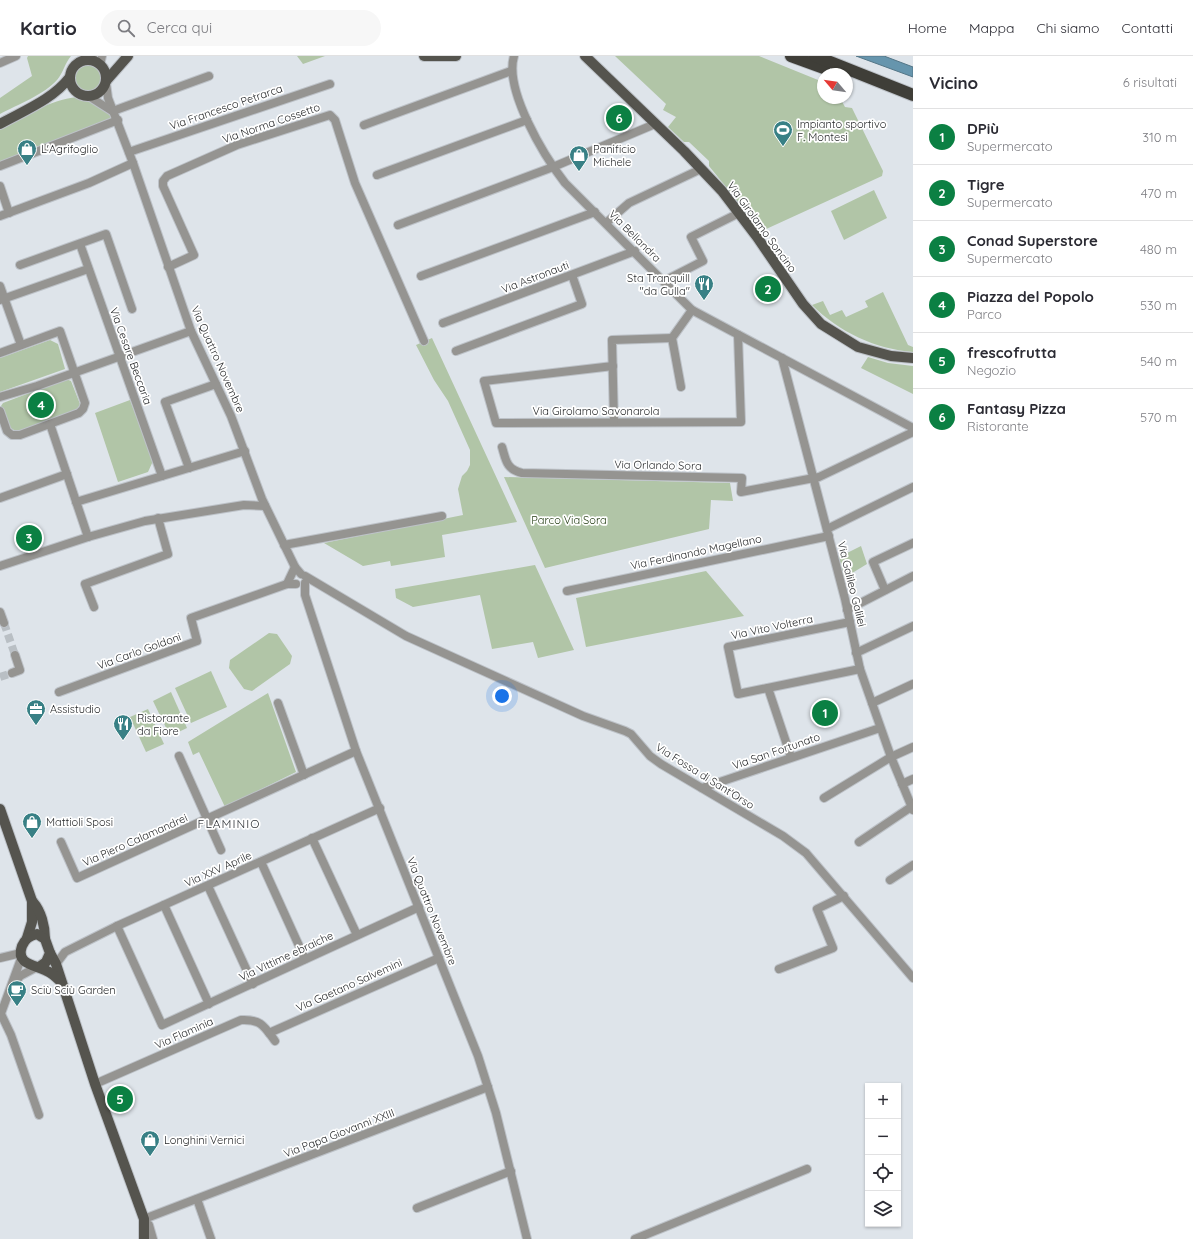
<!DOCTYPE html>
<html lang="it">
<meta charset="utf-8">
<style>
:root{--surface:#fff;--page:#f7f7f7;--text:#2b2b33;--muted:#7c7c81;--line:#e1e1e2;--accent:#0b8043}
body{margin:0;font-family:Quicksand,sans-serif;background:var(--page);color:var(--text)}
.controls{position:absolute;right:12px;bottom:12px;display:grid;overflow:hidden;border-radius:0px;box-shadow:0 1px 3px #0004}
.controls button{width:36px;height:36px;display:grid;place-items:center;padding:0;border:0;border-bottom:1px solid var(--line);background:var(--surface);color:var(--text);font:20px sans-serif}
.compass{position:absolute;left:817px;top:12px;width:36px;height:36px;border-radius:50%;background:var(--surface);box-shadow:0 1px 3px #0004;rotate:299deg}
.you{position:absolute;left:502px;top:640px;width:14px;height:14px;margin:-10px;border:3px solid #fff;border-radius:50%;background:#1a73e8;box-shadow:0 0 0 6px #1a73e833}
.badge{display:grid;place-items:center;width:26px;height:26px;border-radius:50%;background:var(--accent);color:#fff;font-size:13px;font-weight:700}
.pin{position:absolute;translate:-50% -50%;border:2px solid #fff;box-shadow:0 1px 4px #0006}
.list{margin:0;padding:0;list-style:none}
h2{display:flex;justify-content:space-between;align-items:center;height:52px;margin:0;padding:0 16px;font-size:17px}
h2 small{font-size:13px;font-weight:400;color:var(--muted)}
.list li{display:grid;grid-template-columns:26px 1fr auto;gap:12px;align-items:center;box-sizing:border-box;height:56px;padding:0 16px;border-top:1px solid var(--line)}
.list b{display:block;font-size:15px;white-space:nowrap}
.list p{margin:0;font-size:13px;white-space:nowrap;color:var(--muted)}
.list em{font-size:13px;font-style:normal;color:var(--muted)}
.icon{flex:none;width:22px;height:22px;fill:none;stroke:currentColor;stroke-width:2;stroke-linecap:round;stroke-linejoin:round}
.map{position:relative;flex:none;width:913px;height:1183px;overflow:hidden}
header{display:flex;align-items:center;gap:24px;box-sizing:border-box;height:56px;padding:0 20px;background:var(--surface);border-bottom:1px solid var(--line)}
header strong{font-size:19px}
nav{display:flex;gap:22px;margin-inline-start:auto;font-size:14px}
.search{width:280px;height:36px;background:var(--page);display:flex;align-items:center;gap:10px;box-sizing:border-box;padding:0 14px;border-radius:22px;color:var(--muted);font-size:15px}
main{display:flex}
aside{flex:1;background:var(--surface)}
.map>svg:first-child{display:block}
.green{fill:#b1c5a7}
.water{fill:#6695ad;stroke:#537586}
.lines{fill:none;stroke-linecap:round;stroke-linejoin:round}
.minor-tunnel{stroke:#b9bfc4;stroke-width:8;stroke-dasharray:8 4;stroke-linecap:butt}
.minor-casing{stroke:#bdc2c8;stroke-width:10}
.major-casing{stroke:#bdc2c8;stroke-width:12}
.highway-casing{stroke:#bdc2c8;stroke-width:14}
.minor{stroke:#959491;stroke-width:8}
.major{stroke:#55544e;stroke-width:10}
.highway{stroke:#3f3e38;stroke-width:12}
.labels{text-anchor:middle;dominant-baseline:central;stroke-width:3.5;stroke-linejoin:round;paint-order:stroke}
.street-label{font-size:11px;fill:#27292b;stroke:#fff}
.poi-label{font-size:11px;fill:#27292b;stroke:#fff;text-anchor:start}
.park-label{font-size:11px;fill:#1b350a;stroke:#fff}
.neighbourhood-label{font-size:12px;letter-spacing:1px;fill:#2b2f34;stroke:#fff}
</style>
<header>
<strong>Kartio</strong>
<div class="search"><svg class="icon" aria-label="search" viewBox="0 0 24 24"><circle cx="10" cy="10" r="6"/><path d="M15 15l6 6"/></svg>Cerca qui</div>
<nav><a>Home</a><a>Mappa</a><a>Chi siamo</a><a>Contatti</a></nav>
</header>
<main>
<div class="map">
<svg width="913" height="1183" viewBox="0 0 913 1183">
<rect width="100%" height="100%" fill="#dee4ea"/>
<g class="green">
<path d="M28 0H71C65 7 63 17 57 24 45 38 17 49 0 58V42L32 20 27 2Z"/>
<polygon points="297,0 325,0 303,8"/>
<polygon points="615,0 759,0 823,26 823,42 840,42 845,51 852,52 883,115 882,120 764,174 760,173 709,110 709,105 689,86 684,86 668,71 676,61 663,54 666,48"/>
<circle cx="88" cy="23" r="15"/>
<path d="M77 41C90 45 107 51 113 63L0 108V74C25 60 49 44 77 41Z"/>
<polygon points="874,134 887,162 844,184 831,155"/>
<path d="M883 236 908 289 913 291V296C875 293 839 276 812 249L823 245 830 259 842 254 846 261 868 251 865 245Z"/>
<polygon points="432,282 517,466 442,479 445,501 391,510 390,505 363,510 324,487 463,459 458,433 462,420 467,415 470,409 470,394 448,345 434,324 416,289"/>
<polygon points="50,284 58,288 65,313 0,336 0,302"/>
<polygon points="868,301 888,307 913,310 913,338 861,312"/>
<path d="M66 323 71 325 80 348 76 356 21 375C7 376 5 362 1 350L3 347Z"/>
<polygon points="130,344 153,405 148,416 118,426 95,357"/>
<polygon points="504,421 730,427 733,445 711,444 709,473 545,512"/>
<polygon points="861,490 867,508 844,522 839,501"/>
<polygon points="535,509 574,594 538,602 533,586 492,593 480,539 413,551 396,542 395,533"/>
<polygon points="706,515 744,560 586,591 576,542"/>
<polygon points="269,577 277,578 292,600 290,608 252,635 244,633 229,612 230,604"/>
<polygon points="211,615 227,651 191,667 175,632"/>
<polygon points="171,636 187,672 170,680 153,645"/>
<polygon points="268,637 296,716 225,751 199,696 193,699 188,686"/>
<polygon points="148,653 164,688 146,696 130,661"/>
</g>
<polygon class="water" points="856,0 884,0 913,11 913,21"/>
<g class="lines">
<g class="minor-tunnel">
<polyline points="4,567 15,599"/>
<polyline points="0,621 12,617"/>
</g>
<defs>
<g id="minor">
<path d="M514 0C504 34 544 100 565 127L692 254 913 372"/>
<polyline points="90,4 93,0"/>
<polyline points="0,7 16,0"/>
<polyline points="100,9 102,0"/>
<polyline points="106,27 108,42 133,107 191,275 231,360 262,443 295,511 301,518"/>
<polyline points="90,41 112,55"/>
<polyline points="113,55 209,20"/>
<polyline points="364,69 511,15"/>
<polyline points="129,96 330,28"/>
<polyline points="0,110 118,64"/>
<polyline points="377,119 527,64"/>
<polyline points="0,130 9,157"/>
<polyline points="0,160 89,127 133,107"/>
<polyline points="606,167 629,147 701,113"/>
<polyline points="398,169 553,111 655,68"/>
<polyline points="80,188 162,420"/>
<polyline points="20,209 106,178 132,253"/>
<polyline points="168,211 194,199 163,130 163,125 167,120 237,89 330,59 335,64 355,127 424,285"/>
<polyline points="421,220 595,156"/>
<polyline points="664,225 703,205 691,181 739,157"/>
<polyline points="0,230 21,289"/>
<polyline points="0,244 88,213"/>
<polyline points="443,267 635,195"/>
<polyline points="456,295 582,248 572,219"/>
<polyline points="0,297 60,275 85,347 83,353 79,357 20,379 12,379 7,375 0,355"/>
<polyline points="782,302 845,543 860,613 891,701 913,754"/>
<polyline points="613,310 484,325 496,367 741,366 738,279"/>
<polyline points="681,331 672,282 692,254"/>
<polyline points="0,341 37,330 191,275"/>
<polyline points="614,366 612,284 672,282"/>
<polyline points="50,368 88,481"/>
<path d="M502 391C506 404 506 413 522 417L742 422 741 436 819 421 913 376"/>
<polyline points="189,412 165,346 216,328"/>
<polyline points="0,442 67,418"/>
<polyline points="76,446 245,395"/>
<polyline points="827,473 913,431"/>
<polyline points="284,489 442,460"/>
<polyline points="0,510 88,481 145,465 244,449 265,450"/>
<polyline points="305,520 406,580 583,660 625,675 631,678 650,700 661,708 783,780 806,797 913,922"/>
<polyline points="305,527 305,539 356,695 478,1000 496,1057 527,1183"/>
<polyline points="287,528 295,511"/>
<polyline points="885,534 873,506 913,487"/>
<polyline points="567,535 829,480"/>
<polyline points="94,551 85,528 168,498 158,462"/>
<polyline points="847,554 913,520"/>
<polyline points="0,556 4,567"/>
<polyline points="850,566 728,591 738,638 860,613"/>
<polyline points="856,597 913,570"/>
<polyline points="12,617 20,614 15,599"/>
<polyline points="768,632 791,701"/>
<polyline points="59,636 197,585 191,562 287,528 296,528"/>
<polyline points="278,647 304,719"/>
<polyline points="872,647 913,628"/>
<polyline points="179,700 221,794"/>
<polyline points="902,728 913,723"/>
<polyline points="702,732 880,672"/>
<polyline points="824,742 891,701 913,691"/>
<polyline points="312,782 357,879"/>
<polyline points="61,786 77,822 356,695"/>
<polyline points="859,786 911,751"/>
<polyline points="261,806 305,903"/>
<polyline points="890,824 913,809"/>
<polyline points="208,830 253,928"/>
<polyline points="164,849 209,948"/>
<polyline points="117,870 162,969 419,851"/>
<polyline points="0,902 21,897"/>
<polyline points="56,908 65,896 117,870 380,752"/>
<polyline points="779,913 833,892 817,853 844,840"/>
<polyline points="14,928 20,920 35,912"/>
<polyline points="1,958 11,979 39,1059"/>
<polyline points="0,960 22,900"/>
<polyline points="269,977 439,902"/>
<path d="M95 1028 241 964C261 963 264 970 275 985"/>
<polyline points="197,1143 211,1183"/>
<polyline points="417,1152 511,1115"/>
<polyline points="144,1163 488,1031"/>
<polyline points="149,1169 153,1183"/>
<polyline points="635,1183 807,1113"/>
</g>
<g id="major">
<polyline points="424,0 456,0"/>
<polyline points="585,0 684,95 722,135 757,181 803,248 821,268 858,291 891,300 913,302"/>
<circle cx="88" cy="22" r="18"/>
<polyline points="106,25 128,0"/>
<path d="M0 68C25 54 52 44 70 21"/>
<polyline points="0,753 32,845 32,866 27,882"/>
<path d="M33 846C41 855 45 870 45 883"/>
<polyline points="50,897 56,908 95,1028 144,1163 144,1183"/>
<path d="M39 911 46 906 50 897 45 883 37 878C29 880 25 883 22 890 15 909 36 909 47 915 52 917 56 921 60 925"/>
</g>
<g id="highway">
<polyline points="791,0 824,12"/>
<polyline points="815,0 913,39"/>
</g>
</defs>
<use href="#minor" class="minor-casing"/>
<use href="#major" class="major-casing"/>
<use href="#highway" class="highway-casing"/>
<use href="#minor" class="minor"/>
<use href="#major" class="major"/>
<use href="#highway" class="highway"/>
</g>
<defs>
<symbol id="stadium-pin" viewBox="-11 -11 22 30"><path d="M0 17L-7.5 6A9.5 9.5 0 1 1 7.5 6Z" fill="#388085" stroke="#fff"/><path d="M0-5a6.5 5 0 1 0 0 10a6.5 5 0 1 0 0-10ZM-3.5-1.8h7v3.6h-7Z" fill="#fff"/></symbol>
<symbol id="shop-pin" viewBox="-11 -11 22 30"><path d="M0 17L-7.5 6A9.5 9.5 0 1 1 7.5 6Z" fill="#388085" stroke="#fff"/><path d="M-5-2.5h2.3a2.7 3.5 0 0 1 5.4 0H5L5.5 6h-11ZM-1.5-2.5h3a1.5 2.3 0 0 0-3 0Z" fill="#fff"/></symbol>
<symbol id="restaurant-pin" viewBox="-11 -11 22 30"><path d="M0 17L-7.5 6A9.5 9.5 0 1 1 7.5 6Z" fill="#388085" stroke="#fff"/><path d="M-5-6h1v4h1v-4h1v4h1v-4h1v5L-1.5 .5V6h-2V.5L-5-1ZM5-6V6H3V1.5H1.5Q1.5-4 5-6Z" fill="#fff"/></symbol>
<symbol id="office-pin" viewBox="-11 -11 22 30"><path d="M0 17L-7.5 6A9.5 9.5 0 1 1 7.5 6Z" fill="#388085" stroke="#fff"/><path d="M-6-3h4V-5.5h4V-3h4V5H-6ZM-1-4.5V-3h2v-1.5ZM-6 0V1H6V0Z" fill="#fff"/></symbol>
<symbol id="cafe-pin" viewBox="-11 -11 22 30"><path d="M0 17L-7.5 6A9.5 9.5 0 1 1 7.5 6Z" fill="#388085" stroke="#fff"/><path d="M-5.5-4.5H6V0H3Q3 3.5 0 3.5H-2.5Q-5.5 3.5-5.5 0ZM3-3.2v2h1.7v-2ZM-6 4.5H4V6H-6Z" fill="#fff"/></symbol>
</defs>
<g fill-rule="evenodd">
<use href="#stadium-pin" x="772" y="63" width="22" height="30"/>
<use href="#shop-pin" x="16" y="82" width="22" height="30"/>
<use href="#shop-pin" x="568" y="88" width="22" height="30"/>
<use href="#restaurant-pin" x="693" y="217" width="22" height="30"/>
<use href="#office-pin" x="25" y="642" width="22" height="30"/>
<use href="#restaurant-pin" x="112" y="657" width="22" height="30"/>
<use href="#shop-pin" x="21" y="755" width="22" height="30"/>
<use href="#cafe-pin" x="6" y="923" width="22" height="30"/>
<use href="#shop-pin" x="139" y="1073" width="22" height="30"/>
</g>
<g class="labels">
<g class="street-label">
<text transform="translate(226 51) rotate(-19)">Via Francesco Petrarca</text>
<text transform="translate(271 67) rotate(-19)">Via Norma Cossetto</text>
<text transform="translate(762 171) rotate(54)">Via Girolamo Soncino</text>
<text transform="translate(635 180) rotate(45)">Via Bellandra</text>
<text transform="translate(535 221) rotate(-21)">Via Astronauti</text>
<text transform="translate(131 300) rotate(70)">Via Cesare Beccaria</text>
<text transform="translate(218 303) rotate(66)">Via Quattro Novembre</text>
<text x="596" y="355">Via Girolamo Savonarola</text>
<text transform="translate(658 409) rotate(1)">Via Orlando Sora</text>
<text transform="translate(696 496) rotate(-12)">Via Ferdinando Magellano</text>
<text transform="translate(852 528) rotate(76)">Via Galileo Galilei</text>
<text transform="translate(772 571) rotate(-12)">Via Vito Volterra</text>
<text transform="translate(139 595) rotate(-20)">Via Carlo Goldoni</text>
<text transform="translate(776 695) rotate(-19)">Via San Fortunato</text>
<text transform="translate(705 720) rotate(32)">Via Fossa di Sant'Orso</text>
<text transform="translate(135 784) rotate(-24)">Via Piero Calamandrei</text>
<text transform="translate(218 813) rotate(-24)">Via XXV Aprile</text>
<text transform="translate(432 855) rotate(68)">Via Quattro Novembre</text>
<text transform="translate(286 900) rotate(-25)">Via Vittime ebraiche</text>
<text transform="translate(349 929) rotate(-24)">Via Gaetano Salvemini</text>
<text transform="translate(184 977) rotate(-24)">Via Flaminia</text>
<text transform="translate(339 1077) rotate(-21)">Via Papa Giovanni XXIII</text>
</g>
<g class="poi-label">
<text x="797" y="68">Impianto sportivo<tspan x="797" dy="13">F. Montesi</tspan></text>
<text x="41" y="93">L'Agrifoglio</text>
<text x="593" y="93">Panificio<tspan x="593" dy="13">Michele</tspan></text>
<text x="690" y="222" text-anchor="end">Sta Tranquill<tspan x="690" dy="13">"da Gulla"</tspan></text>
<text x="50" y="653">Assistudio</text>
<text x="137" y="662">Ristorante<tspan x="137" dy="13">da Fiore</tspan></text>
<text x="46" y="766">Mattioli Sposi</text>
<text x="31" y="934">Sciù Sciù Garden</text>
<text x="164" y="1084">Longhini Vernici</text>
</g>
<g class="park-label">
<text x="569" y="464">Parco Via Sora</text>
</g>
<g class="neighbourhood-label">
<text x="229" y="767">FLAMINIO</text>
</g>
</g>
</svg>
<div class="controls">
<button>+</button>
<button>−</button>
<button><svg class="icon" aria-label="locate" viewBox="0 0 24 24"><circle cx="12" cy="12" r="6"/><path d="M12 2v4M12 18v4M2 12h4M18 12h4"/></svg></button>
<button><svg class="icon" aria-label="layers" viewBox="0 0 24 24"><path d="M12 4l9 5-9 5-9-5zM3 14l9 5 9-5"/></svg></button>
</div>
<svg class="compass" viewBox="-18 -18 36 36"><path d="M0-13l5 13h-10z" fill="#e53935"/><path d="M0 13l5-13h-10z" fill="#7c7c81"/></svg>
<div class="you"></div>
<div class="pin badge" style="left:825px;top:657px">1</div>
<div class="pin badge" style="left:768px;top:233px">2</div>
<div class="pin badge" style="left:29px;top:482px">3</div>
<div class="pin badge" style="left:41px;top:349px">4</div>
<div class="pin badge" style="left:120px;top:1043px">5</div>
<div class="pin badge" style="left:619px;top:62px">6</div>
</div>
<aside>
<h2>Vicino<small>6 risultati</small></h2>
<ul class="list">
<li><span class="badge">1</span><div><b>DPiù</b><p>Supermercato</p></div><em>310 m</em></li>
<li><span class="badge">2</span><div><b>Tigre</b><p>Supermercato</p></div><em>470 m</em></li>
<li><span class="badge">3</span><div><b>Conad Superstore</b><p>Supermercato</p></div><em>480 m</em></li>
<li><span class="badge">4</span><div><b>Piazza del Popolo</b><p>Parco</p></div><em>530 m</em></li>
<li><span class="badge">5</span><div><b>frescofrutta</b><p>Negozio</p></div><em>540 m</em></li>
<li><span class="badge">6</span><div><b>Fantasy Pizza</b><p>Ristorante</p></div><em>570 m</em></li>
</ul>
</aside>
</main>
